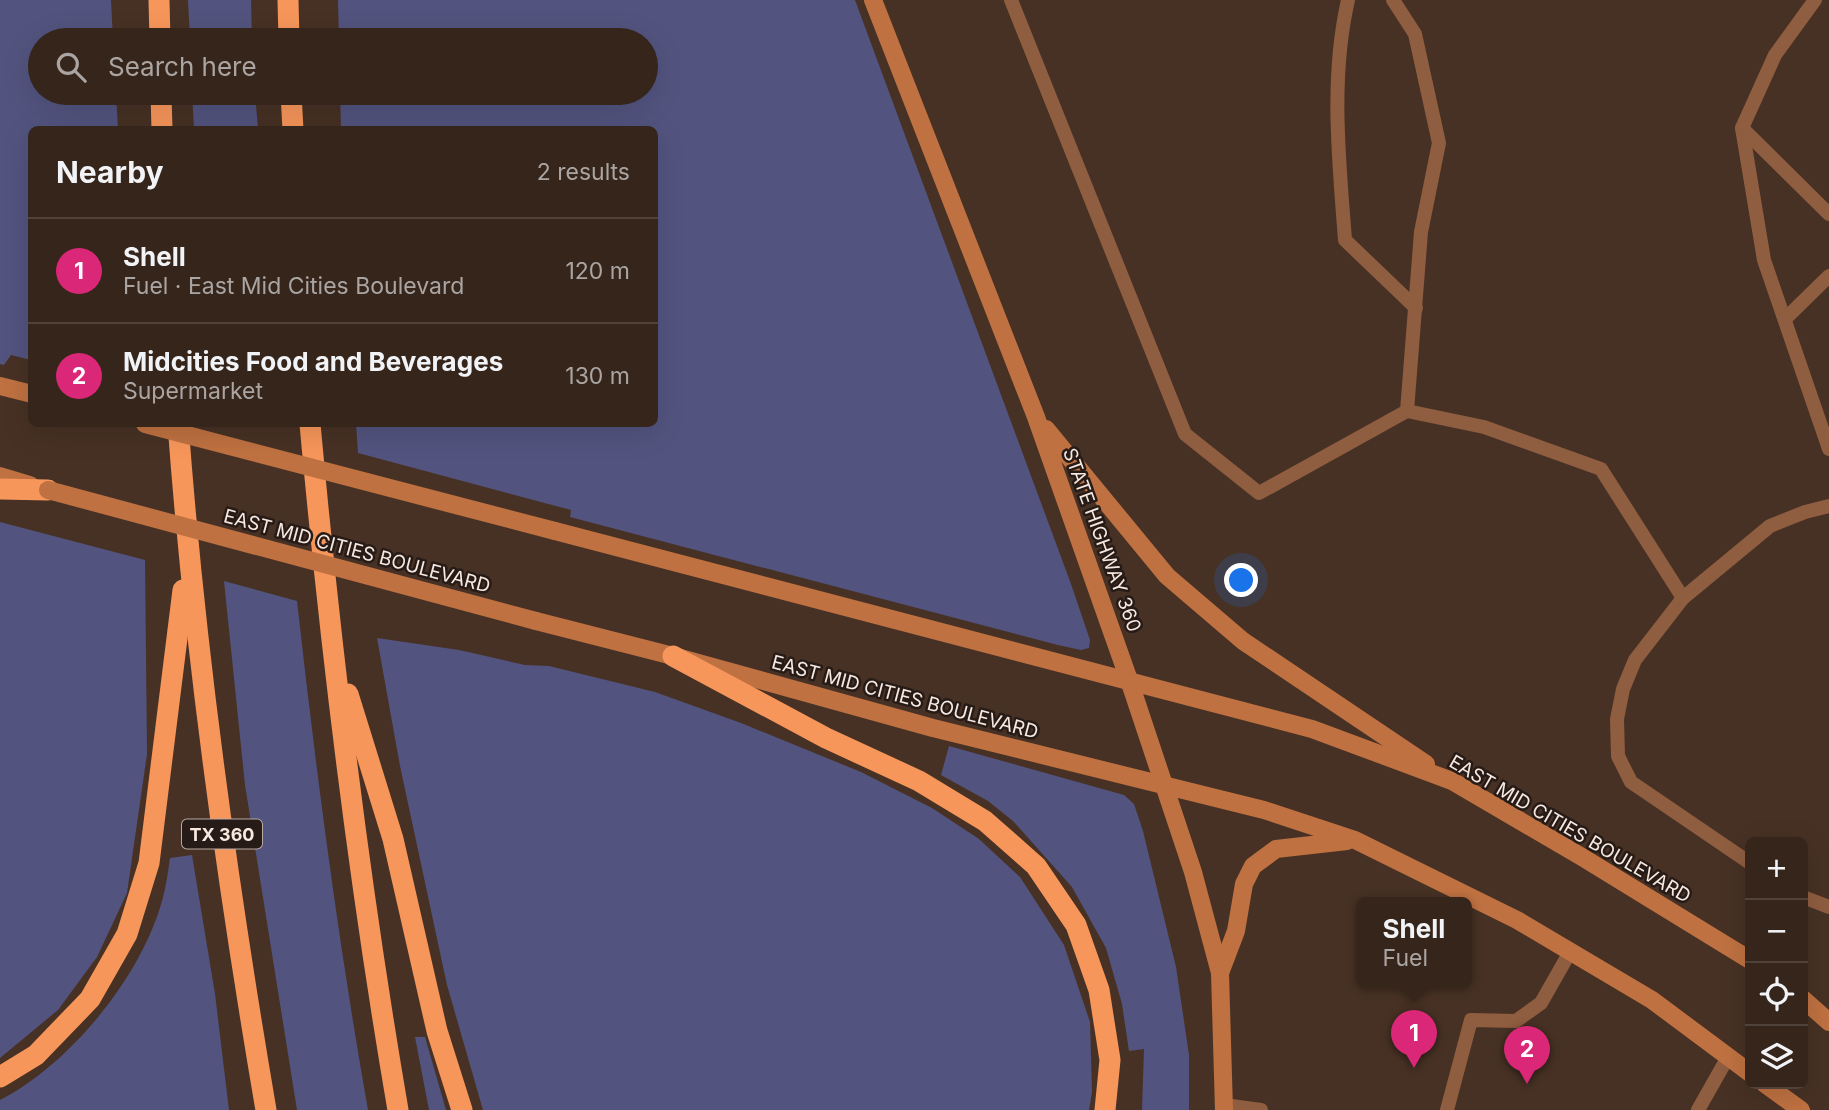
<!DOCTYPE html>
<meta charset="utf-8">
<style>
:root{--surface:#35251b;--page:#3d2d24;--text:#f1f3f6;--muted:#aaa5a3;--line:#4f423a;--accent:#db2777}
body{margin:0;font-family:Inter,sans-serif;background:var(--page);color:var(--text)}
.controls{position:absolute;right:21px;bottom:21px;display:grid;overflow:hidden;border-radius:10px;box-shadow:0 7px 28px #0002}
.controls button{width:63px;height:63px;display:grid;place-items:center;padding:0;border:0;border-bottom:2px solid var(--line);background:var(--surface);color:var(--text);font:35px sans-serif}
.you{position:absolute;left:1242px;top:581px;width:24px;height:24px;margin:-18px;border:5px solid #fff;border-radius:50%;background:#1a73e8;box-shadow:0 0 0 10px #1a73e833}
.badge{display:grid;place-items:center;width:46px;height:46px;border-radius:50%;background:var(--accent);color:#fff;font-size:23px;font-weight:700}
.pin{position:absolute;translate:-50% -58px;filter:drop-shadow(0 2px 4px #0008)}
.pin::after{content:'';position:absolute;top:37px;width:24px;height:21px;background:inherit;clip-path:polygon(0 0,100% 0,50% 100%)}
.popup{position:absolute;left:1356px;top:897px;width:116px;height:91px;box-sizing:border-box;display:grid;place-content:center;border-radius:10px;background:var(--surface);filter:drop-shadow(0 2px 5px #0005);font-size:23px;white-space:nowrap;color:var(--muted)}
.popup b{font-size:26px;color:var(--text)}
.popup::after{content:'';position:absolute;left:50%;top:100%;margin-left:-14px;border:14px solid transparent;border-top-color:var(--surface)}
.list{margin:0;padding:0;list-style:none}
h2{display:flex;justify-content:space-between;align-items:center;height:91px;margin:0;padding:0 28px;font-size:30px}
h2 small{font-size:23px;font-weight:400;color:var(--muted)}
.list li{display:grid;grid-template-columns:46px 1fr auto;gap:21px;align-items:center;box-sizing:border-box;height:105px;padding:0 28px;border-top:2px solid var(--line)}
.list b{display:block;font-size:26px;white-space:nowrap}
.list p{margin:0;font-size:23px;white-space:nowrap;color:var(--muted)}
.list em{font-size:23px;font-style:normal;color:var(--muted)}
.icon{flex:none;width:38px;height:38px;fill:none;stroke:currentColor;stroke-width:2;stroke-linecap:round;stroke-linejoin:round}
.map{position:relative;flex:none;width:1829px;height:1110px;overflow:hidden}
.search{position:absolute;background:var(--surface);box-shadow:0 7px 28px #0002;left:28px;top:28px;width:630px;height:77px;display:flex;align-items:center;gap:18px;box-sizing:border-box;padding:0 24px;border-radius:38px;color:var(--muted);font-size:26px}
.panel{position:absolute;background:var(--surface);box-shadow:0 7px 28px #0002;left:28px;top:126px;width:630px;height:301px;border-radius:10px}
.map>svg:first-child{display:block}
.green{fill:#52547f}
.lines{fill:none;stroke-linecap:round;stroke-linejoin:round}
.service{stroke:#8f5d40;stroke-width:14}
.secondary{stroke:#bf7141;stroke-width:18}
.motorway{stroke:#f7965b;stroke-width:21}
.secondary-bridge{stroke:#bf7141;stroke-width:18}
.labels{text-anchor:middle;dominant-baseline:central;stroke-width:5;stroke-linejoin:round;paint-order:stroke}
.shield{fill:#261b16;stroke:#b8aaa3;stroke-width:2}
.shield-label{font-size:18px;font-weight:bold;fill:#f7e8e0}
.street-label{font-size:19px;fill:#f7e8e0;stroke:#261b16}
</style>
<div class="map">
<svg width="1829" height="1110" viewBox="0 0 1829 1110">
<rect width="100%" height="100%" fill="#473124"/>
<g class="green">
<polygon points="0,0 111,0 113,40 40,40 40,93 116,93 118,129 32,130 31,360 11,355 4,365 0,364"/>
<polygon points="188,0 251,0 252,40 190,40"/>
<polygon points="338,0 855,0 1071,584 1090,640 1089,648 1081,650 1058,645 570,517 571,510 358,453 356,424 654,424 654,130 341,129 340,93 646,93 646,40 339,40"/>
<polygon points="192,93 255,93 258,129 194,129"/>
<polygon points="0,522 145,560 147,754 127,893 97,957 58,1010 0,1058"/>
<path d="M224 581 297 601C316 771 338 941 368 1110H297L245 785Z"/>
<polygon points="377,638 459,650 525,665 549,666 655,692 741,723 861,772 932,808 979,839 1020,877 1064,945 1090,1022 1092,1092 1089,1110 483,1110 447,985 400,766"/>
<polygon points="949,746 1124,795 1134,804 1143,831 1176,967 1189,1055 1189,1110 1142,1110 1144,1049 1129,1051 1122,1004 1106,948 1072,887 1013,821 988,801 941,775"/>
<path d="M192 855 215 994 229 1110H0V1100C70 1064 141 977 162 901 166 887 168 872 170 858Z"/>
<polygon points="415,1037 425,1037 446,1110 429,1110"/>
</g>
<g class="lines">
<g class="service">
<polyline points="1011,0 1185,434 1259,493 1407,411 1421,232 1439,143 1415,34 1393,0"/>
<path d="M1348 0C1330 79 1339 160 1345 240L1416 308"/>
<polyline points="1815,0 1775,55 1742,128 1764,260 1829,449"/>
<polyline points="1742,128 1829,214"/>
<polyline points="1785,319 1829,276"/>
<polyline points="1407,411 1484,427 1601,469 1683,598"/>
<polyline points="1750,863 1631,782 1618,756 1617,719 1623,689 1635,660 1683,598 1770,526 1805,512 1829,506"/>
<polyline points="1803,897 1829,907"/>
<polyline points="1224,1105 1261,1110"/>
<polyline points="1447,1110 1471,1020 1516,1021 1541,1003 1570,952"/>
<polyline points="1698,1110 1728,1057"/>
</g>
<g class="secondary">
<polyline points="873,0 1036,417 1129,680 1193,872 1220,973 1224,1110"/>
<polyline points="0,386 32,394"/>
<polyline points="1046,429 1167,576 1243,641 1426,764"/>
<polyline points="0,476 30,485"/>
<polyline points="555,531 1312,729 1452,781 1582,857 1750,960"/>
<polyline points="536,621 673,656 933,728 1264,810 1355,840 1517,920 1652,1000 1750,1073"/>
<polyline points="1220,973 1236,931 1244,884 1253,866 1276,849 1347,841"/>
<polyline points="1803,999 1829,1022"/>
<polyline points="1765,1084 1801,1110"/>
</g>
<g class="motorway">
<polyline points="159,0 160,40"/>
<polyline points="288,0 289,40"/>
<polyline points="161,93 162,130"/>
<polyline points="291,93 293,130"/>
<path d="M178 424C195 654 227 882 266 1110"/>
<path d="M310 424C331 653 359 883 398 1110"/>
<polyline points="0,489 48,490"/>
<polyline points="673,656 826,738 919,781 985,821 1036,866 1076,925 1099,990 1110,1060 1105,1110"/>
<polyline points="348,694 393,839 437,1031 462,1110"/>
<polyline points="0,1077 36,1055 90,999 127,934 149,863 183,590"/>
</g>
<g class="secondary-bridge">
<polyline points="145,424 555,531"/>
<polyline points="48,490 536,621"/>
</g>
</g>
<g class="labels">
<rect class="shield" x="182" y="819.5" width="80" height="29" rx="5"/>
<g class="shield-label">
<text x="222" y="834">TX 360</text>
</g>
<g class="street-label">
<text transform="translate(1102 540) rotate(70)">STATE HIGHWAY 360</text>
<text transform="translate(357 551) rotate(15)">EAST MID CITIES BOULEVARD</text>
<text transform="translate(905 697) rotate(15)">EAST MID CITIES BOULEVARD</text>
<text transform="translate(1570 829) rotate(30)">EAST MID CITIES BOULEVARD</text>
</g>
</g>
</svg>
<div class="controls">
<button>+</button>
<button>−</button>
<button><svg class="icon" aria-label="locate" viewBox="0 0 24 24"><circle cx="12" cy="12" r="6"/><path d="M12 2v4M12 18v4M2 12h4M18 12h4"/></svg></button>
<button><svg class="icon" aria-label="layers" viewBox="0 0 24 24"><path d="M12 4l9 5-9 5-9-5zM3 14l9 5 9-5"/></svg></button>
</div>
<div class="you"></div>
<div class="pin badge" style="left:1414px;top:1068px">1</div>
<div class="popup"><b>Shell</b>Fuel</div>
<div class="pin badge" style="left:1527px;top:1084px">2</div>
<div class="search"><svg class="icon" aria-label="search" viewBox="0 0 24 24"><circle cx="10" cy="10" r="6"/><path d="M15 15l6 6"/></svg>Search here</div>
<section class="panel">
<h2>Nearby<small>2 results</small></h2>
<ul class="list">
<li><span class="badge">1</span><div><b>Shell</b><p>Fuel · East Mid Cities Boulevard</p></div><em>120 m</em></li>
<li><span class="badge">2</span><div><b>Midcities Food and Beverages</b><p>Supermarket</p></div><em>130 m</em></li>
</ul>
</section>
</div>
